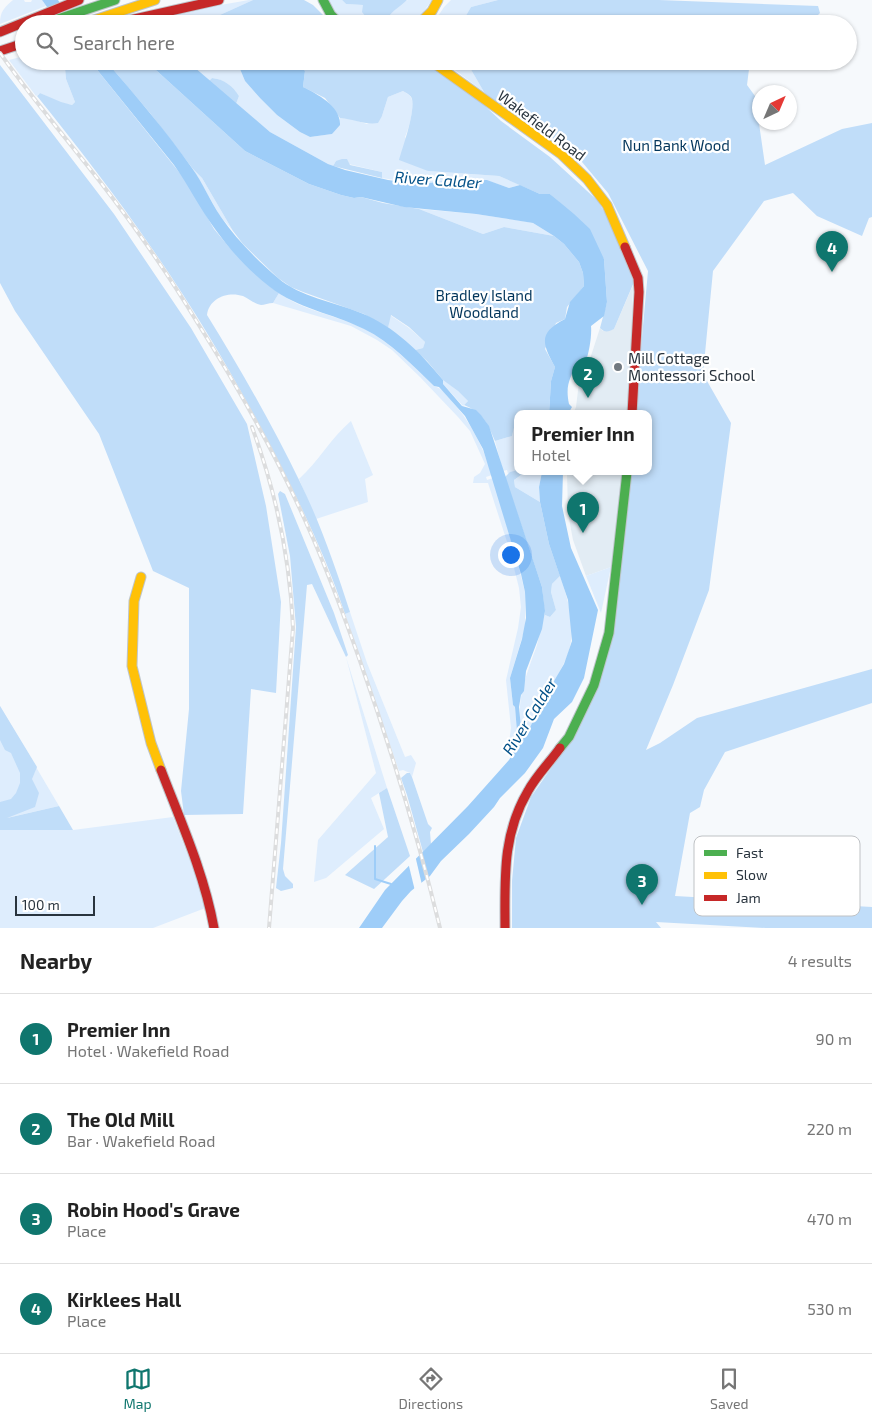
<!DOCTYPE html>
<meta charset="utf-8">
<style>
:root{--surface:#fff;--page:#f2f2f2;--text:#222;--muted:#767676;--line:#e0e0e0;--accent:#0f766e}
body{margin:0;font-family:"Exo 2",sans-serif;background:var(--page);color:var(--text)}
.compass{position:absolute;left:752px;top:85px;width:45px;height:45px;border-radius:50%;background:var(--surface);box-shadow:0 1px 4px #0004;rotate:44deg}
.scale{position:absolute;left:15px;bottom:12px;width:80px;box-sizing:border-box;padding-left:5px;border:2px solid #29343e;border-top:0;font-size:14px;line-height:18px;white-space:nowrap;color:#29343e;-webkit-text-stroke:4px #fff;paint-order:stroke}
.you{position:absolute;left:510px;top:554px;width:18px;height:18px;margin:-12px;border:4px solid #fff;border-radius:50%;background:#1a73e8;box-shadow:0 0 0 8px #1a73e833}
.badge{display:grid;place-items:center;width:32px;height:32px;border-radius:50%;background:var(--accent);color:#fff;font-size:16px;font-weight:700}
.pin{position:absolute;translate:-50% -41px;filter:drop-shadow(0 1px 2px #0008)}
.pin::after{content:'';position:absolute;top:26px;width:18px;height:15px;background:inherit;clip-path:polygon(0 0,100% 0,50% 100%)}
.popup{position:absolute;left:514px;top:410px;width:138px;height:65px;box-sizing:border-box;display:grid;place-content:center;border-radius:10px;background:var(--surface);filter:drop-shadow(0 1px 4px #0005);font-size:16px;white-space:nowrap;color:var(--muted)}
.popup b{font-size:19px;color:var(--text)}
.popup::after{content:'';position:absolute;left:50%;top:100%;margin-left:-10px;border:10px solid transparent;border-top-color:var(--surface)}
.list{margin:0;padding:0;list-style:none}
h2{display:flex;justify-content:space-between;align-items:center;height:65px;margin:0;padding:0 20px;font-size:21px}
h2 small{font-size:16px;font-weight:400;color:var(--muted)}
.list li{display:grid;grid-template-columns:32px 1fr auto;gap:15px;align-items:center;box-sizing:border-box;height:90px;padding:0 20px;border-top:1px solid var(--line)}
.list b{display:block;font-size:19px;white-space:nowrap}
.list p{margin:0;font-size:16px;white-space:nowrap;color:var(--muted)}
.list em{font-size:16px;font-style:normal;color:var(--muted)}
.icon{flex:none;width:28px;height:28px;fill:none;stroke:currentColor;stroke-width:2;stroke-linecap:round;stroke-linejoin:round}
.map{position:relative;flex:none;width:872px;height:928px;overflow:hidden}
.search{position:absolute;background:var(--surface);box-shadow:0 1px 4px #0004;left:15px;right:15px;top:15px;height:55px;display:flex;align-items:center;gap:12px;box-sizing:border-box;padding:0 18px;border-radius:28px;color:var(--muted);font-size:19px}
.sheet{height:425px;background:var(--surface)}
nav{display:flex;justify-content:space-around;align-items:center;box-sizing:border-box;height:70px;border-top:1px solid var(--line);background:var(--surface);font-size:14px;color:var(--muted)}
nav a{display:grid;justify-items:center;gap:2px}
nav .on{color:var(--accent)}
.map>svg:first-child{display:block}
.built{fill:#e2ecf4}
.green{fill:#deedfd}
.forest{fill:#c0ddf9}
.water{fill:#9ecdf8}
.pier{fill:#f6f9fc}
.lines{fill:none;stroke-linecap:round;stroke-linejoin:round}
.stream{stroke:#9ecdf8;stroke-width:2}
.fast-casing{stroke:#bec5cb;stroke-width:11}
.slow-casing{stroke:#bec5cb;stroke-width:11}
.jam-casing{stroke:#bec5cb;stroke-width:11}
.fast{stroke:#4caf50;stroke-width:9}
.slow{stroke:#ffc107;stroke-width:9}
.jam{stroke:#c62828;stroke-width:9}
.rail-casing{stroke:#dcddde;stroke-width:4}
.rail{stroke:#fff;stroke-width:2;stroke-dasharray:5.5;stroke-linecap:butt}
.poi-dot{fill:#717980;stroke:#fff;stroke-width:2}
.labels{text-anchor:middle;dominant-baseline:central;stroke-width:4.5;stroke-linejoin:round;paint-order:stroke}
.street-label{font-size:15px;fill:#29343e;stroke:#fff}
.park-label{font-size:15px;fill:#02355b;stroke:#fff}
.poi-label{font-size:15px;fill:#29343e;stroke:#fff;text-anchor:start}
.water-label{font-size:16px;font-style:italic;fill:#035188;stroke:#fff}
.key{fill:#fff;stroke:#bfc2c5;stroke-width:1}
.key-label{font-size:14px;fill:#29343e}
</style>
<div class="map">
<svg width="872" height="928" viewBox="0 0 872 928">
<rect width="100%" height="100%" fill="#f6f9fc"/>
<g class="built">
<polygon points="633,285 629,414 573,414 576,407 581,366 589,362 600,328 603,331 614,329"/>
<polygon points="567,472 623,472 611,567 586,576 573,540 568,513"/>
</g>
<g class="green">
<path d="M13 0H24L25 2H31L32 0H42L46 6 0 24C0 11 4 8 13 0Z"/>
<polygon points="249,0 253,0 200,24 185,22 180,24 140,24 139,22 175,13"/>
<path d="M328 0H342L346 4 363 5 366 16 387 23C388 14 399 3 408 0 414 0 426 0 432 0L419 18 412 24H349L336 13Z"/>
<polygon points="451,0 498,0 471,7 461,24 433,24 444,7"/>
<polygon points="24,56 24,61 58,61 65,68 66,79 75,102 72,105 61,103 40,93 36,96 9,60"/>
<path d="M187 61H240V69L245 81 260 98 277 115 300 132 310 137 332 134 340 118 351 119 367 124 382 116 388 97 403 91C406 93 411 95 412 100 414 109 409 128 405 137L428 171 499 176 520 185 509 188 486 180H456L419 184 382 178V172L336 161 333 166 328 164 270 132 236 104 239 96C233 86 224 79 212 78L209 81Z"/>
<polygon points="443,61 466,61 484,92"/>
<polygon points="193,169 202,178 233,231 220,216"/>
<polygon points="419,209 476,214 522,221 533,223 554,236 504,227 483,234"/>
<path d="M279 293C302 310 331 314 356 325 388 339 410 363 434 386 441 388 445 393 449 398 470 420 483 446 492 475L486 477 487 480 493 478 518 564 525 592V628L510 678 513 705 515 707 518 744 513 753 508 749 511 728 506 680 518 628 521 607 519 588 509 548 488 483H473L474 477 480 473 485 464 470 431 458 417 420 377 392 350 377 340 351 326 273 303Z"/>
<polygon points="390,315 409,328 425,342 423,348 415,350 388,328"/>
<polygon points="443,379 458,391 468,401 463,406 443,384"/>
<polygon points="529,409 541,414 518,414 518,470 508,474 507,470 503,471 495,441 512,436 518,411"/>
<path d="M351 421 373 475 365 479 368 502 316 519 299 479C318 462 331 438 351 421Z"/>
<polygon points="522,472 542,472 539,487 540,502 515,487 514,480 523,474"/>
<polygon points="611,567 601,613 586,576"/>
<path d="M560 576C570 605 579 637 563 665 557 678 548 689 541 702 535 714 532 730 522 739 515 701 525 679 537 645 540 633 542 622 545 611V615L550 617 556 610 551 592 552 584Z"/>
<polygon points="350,612 367,663 405,757 411,755 416,763 412,777 410,773 403,770 399,771 345,614"/>
<polygon points="346,657 387,788 371,798 384,829 326,878 314,882 318,840 376,773"/>
<polygon points="0,706 59,806 2,819 0,818"/>
<polygon points="173,817 208,907 153,928 0,928 0,830 73,830"/>
</g>
<g class="forest">
<polygon points="253,0 304,0 313,5 332,24 200,24"/>
<path d="M342 0H407C399 8 388 12 386 24L366 17 362 12 363 5 346 4Z"/>
<polygon points="498,0 659,0 818,6 820,13 816,17 785,24 461,24 471,7"/>
<path d="M58 61H90L187 182 214 229 229 247 272 288 279 293 273 303C269 303 264 305 261 305 255 304 249 299 243 296 228 291 209 298 207 315 241 370 273 426 301 484 321 525 336 569 350 612L345 614C325 553 296 495 266 438 232 373 195 310 153 250 117 197 77 146 37 96L40 93 61 102 72 105 75 102 66 79 65 68Z"/>
<path d="M106 61H144L157 71 245 151 309 184 341 195 354 198 361 197 383 203 419 209 483 234 504 227 554 236 564 244 579 262 583 273 584 286 567 307 565 319 556 323 545 349 555 367 551 381 549 414C536 414 531 409 518 411L512 436 495 441C487 422 483 413 464 405L468 401 458 391 443 380 427 361 415 350 423 348 425 342 409 327 391 315 388 328 364 314 303 292 291 287 278 278 243 244 233 231 202 178 193 169 150 113Z"/>
<path d="M298 61H424L483 104 501 121 550 157 598 201 610 222 634 282 614 329C608 332 605 333 600 328L607 302 604 259 559 202 550 194H540L499 176 428 171 399 160C403 146 415 113 412 99 411 95 406 93 403 91L388 97 382 116 378 123C365 125 353 119 340 118L325 98 303 87 305 71Z"/>
<polygon points="466,61 750,61 747,85 755,96 765,165 842,129 872,123 872,217 869,218 862,236 817,216 793,193 764,201 713,271 703,374 731,423 709,590 673,685 646,750 660,743 697,718 872,669 872,703 725,752 704,790 700,807 690,813 675,896 872,907 872,928 766,928 656,922 661,928 512,928 512,881 516,838 531,797 574,735 602,671 629,472 648,472 648,414 635,414 648,271 608,193 582,162 544,131 505,110 484,92"/>
<polygon points="0,65 114,214 191,328 247,424 266,506 281,602 276,693 251,689 243,814 184,815 181,791 189,709 189,588 153,571 99,434 15,311 0,283"/>
<path d="M212 78C224 79 233 86 239 96L236 104 209 81Z"/>
<polygon points="342,159 347,159 350,165 382,172 382,178 333,166 336,161"/>
<polygon points="518,470 518,472 522,472 524,473 514,480 515,487 540,502 549,544 560,576 552,584 551,592 556,610 550,617 545,615 542,587 505,477 510,472"/>
<polygon points="280,491 285,494 334,613 348,655 346,657 312,584 307,585 283,869 285,876 293,884 293,888 281,891 276,888 281,843 296,627 290,556 278,494"/>
<polygon points="0,706 37,767 32,779 39,793 35,807 7,818 59,806 73,830 0,830 0,802 11,799 16,793 20,783 20,773 11,753 5,750 0,740"/>
<polygon points="407,773 410,773 412,777 428,824 432,828 430,832 431,844 423,852 407,795 401,778"/>
<polygon points="387,788 410,856 374,889 345,875 388,837 379,793"/>
</g>
<g class="water">
<polygon points="42,0 58,0 75,24 59,24"/>
<path d="M90 61H106C136 96 166 131 192 168 203 183 210 201 221 217 236 239 257 260 278 278 300 297 334 302 361 313 394 326 421 353 443 380V384L462 406 476 410 481 415 489 426 542 587 545 611 542 629 526 671 524 691 521 695 519 707 522 739 528 732 541 703 564 664 572 641 568 600 549 544 540 502 539 487 542 472H563L562 506 571 548 598 610 584 678 572 702 554 719 543 748 525 773 500 798 494 807 469 834 441 861 430 876 411 891 402 901 382 928H359L385 890 468 806 509 760 518 744 515 707 513 705 510 678 522 639 526 618 525 592 521 574 483 449 465 416 439 387 434 386C412 365 391 342 364 329 332 313 298 309 270 287 249 271 230 250 215 229 200 209 189 186 174 165Z"/>
<path d="M144 61H187L270 132 328 164 345 170 388 180 419 184 456 180H487L509 188 520 185 540 194H550L574 214 590 229 604 259 607 302 604 316 591 326C592 335 589 355 585 363L578 362C570 378 565 385 569 404L572 407 568 414H549L551 381 555 367C542 343 538 333 565 319L570 302 584 286 583 273 579 262 564 244 554 236 533 223 476 214 404 207 361 197 354 198 341 195 309 184 245 151 157 71Z"/>
<path d="M240 61H298L305 71 303 87C317 94 341 106 340 125L332 134 310 137 300 132 277 115 260 98 245 81 240 69Z"/>
</g>
<polygon class="pier" points="415,855 422,885 415,891 408,862"/>
<g class="lines">
<polyline class="stream" points="375,846 375,879 391,884"/>
<defs>
<g id="fast">
<polyline points="323,0 331,15 340,24"/>
<polyline points="43,24 115,0"/>
<polyline points="560,748 569,737 594,685 609,633 627,472"/>
</g>
<g id="slow">
<polyline points="82,24 155,0"/>
<polyline points="419,24 432,11 438,0"/>
<polyline points="431,61 561,154 587,179 607,205 625,247"/>
<polyline points="141,577 134,601 132,666 151,743 161,770"/>
</g>
<g id="jam">
<polyline points="112,24 219,0"/>
<polyline points="0,32 79,0"/>
<polyline points="0,51 24,43"/>
<polyline points="625,247 638,278 639,292 632,414"/>
<path d="M161 770C181 822 204 873 214 928"/>
<path d="M505 928C505 879 502 835 528 791 536 776 550 762 560 748"/>
</g>
</defs>
<use href="#fast" class="fast-casing"/>
<use href="#slow" class="slow-casing"/>
<use href="#jam" class="jam-casing"/>
<use href="#fast" class="fast"/>
<use href="#slow" class="slow"/>
<use href="#jam" class="jam"/>
<defs>
<g id="rail">
<path d="M0 53C31 97 65 137 98 179 133 224 167 272 197 322 238 387 277 456 308 527 328 571 344 616 360 661 391 749 418 837 440 928"/>
<path d="M252 427C276 492 290 558 293 628L269 928"/>
</g>
</defs>
<use href="#rail" class="rail-casing"/>
<use href="#rail" class="rail"/>
</g>
<circle class="poi-dot" cx="618" cy="367" r="5"/>
<g class="labels">
<g class="street-label">
<text transform="translate(542 125) rotate(37)">Wakefield Road</text>
</g>
<g class="park-label">
<text x="676" y="145">Nun Bank Wood</text>
<text x="484" y="295">Bradley Island<tspan x="484" dy="17">Woodland</tspan></text>
</g>
<g class="poi-label">
<text x="628" y="358">Mill Cottage<tspan x="628" dy="17">Montessori School</tspan></text>
</g>
<g class="water-label">
<text transform="translate(438 179) rotate(4)">River Calder</text>
<text transform="translate(529 716) rotate(-58)">River Calder</text>
</g>
</g>
<rect x="694" y="836" width="166" height="80" rx="8" class="key"/>
<rect x="704" y="850" width="23" height="6" fill="#4caf50"/>
<rect x="704" y="872" width="23" height="7" fill="#ffc107"/>
<rect x="704" y="895" width="23" height="6" fill="#c62828"/>
<g class="key-label">
<text x="736" y="858">Fast</text>
<text x="736" y="880">Slow</text>
<text x="736" y="903">Jam</text>
</g>
</svg>
<svg class="compass" viewBox="-18 -18 36 36"><path d="M0-13l5 13h-10z" fill="#e53935"/><path d="M0 13l5-13h-10z" fill="#767676"/></svg>
<div class="scale">100 m</div>
<div class="you"></div>
<div class="pin badge" style="left:583px;top:533px">1</div>
<div class="popup"><b>Premier Inn</b>Hotel</div>
<div class="pin badge" style="left:588px;top:398px">2</div>
<div class="pin badge" style="left:642px;top:905px">3</div>
<div class="pin badge" style="left:832px;top:272px">4</div>
<div class="search"><svg class="icon" aria-label="search" viewBox="0 0 24 24"><circle cx="10" cy="10" r="6"/><path d="M15 15l6 6"/></svg>Search here</div>
</div>
<section class="sheet">
<h2>Nearby<small>4 results</small></h2>
<ul class="list">
<li><span class="badge">1</span><div><b>Premier Inn</b><p>Hotel · Wakefield Road</p></div><em>90 m</em></li>
<li><span class="badge">2</span><div><b>The Old Mill</b><p>Bar · Wakefield Road</p></div><em>220 m</em></li>
<li><span class="badge">3</span><div><b>Robin Hood's Grave</b><p>Place</p></div><em>470 m</em></li>
<li><span class="badge">4</span><div><b>Kirklees Hall</b><p>Place</p></div><em>530 m</em></li>
</ul>
</section>
<nav>
<a class="on"><svg class="icon" aria-label="map" viewBox="0 0 24 24"><path d="M3 6l6-2 6 2 6-2v14l-6 2-6-2-6 2zM9 4v14M15 6v14"/></svg>Map</a>
<a><svg class="icon" aria-label="directions" viewBox="0 0 24 24"><path d="M12 3l9 9-9 9-9-9zM9 14v-3h6M13 9l2 2-2 2"/></svg>Directions</a>
<a><svg class="icon" aria-label="saved" viewBox="0 0 24 24"><path d="M7 4h10v16l-5-4-5 4z"/></svg>Saved</a>
</nav>
